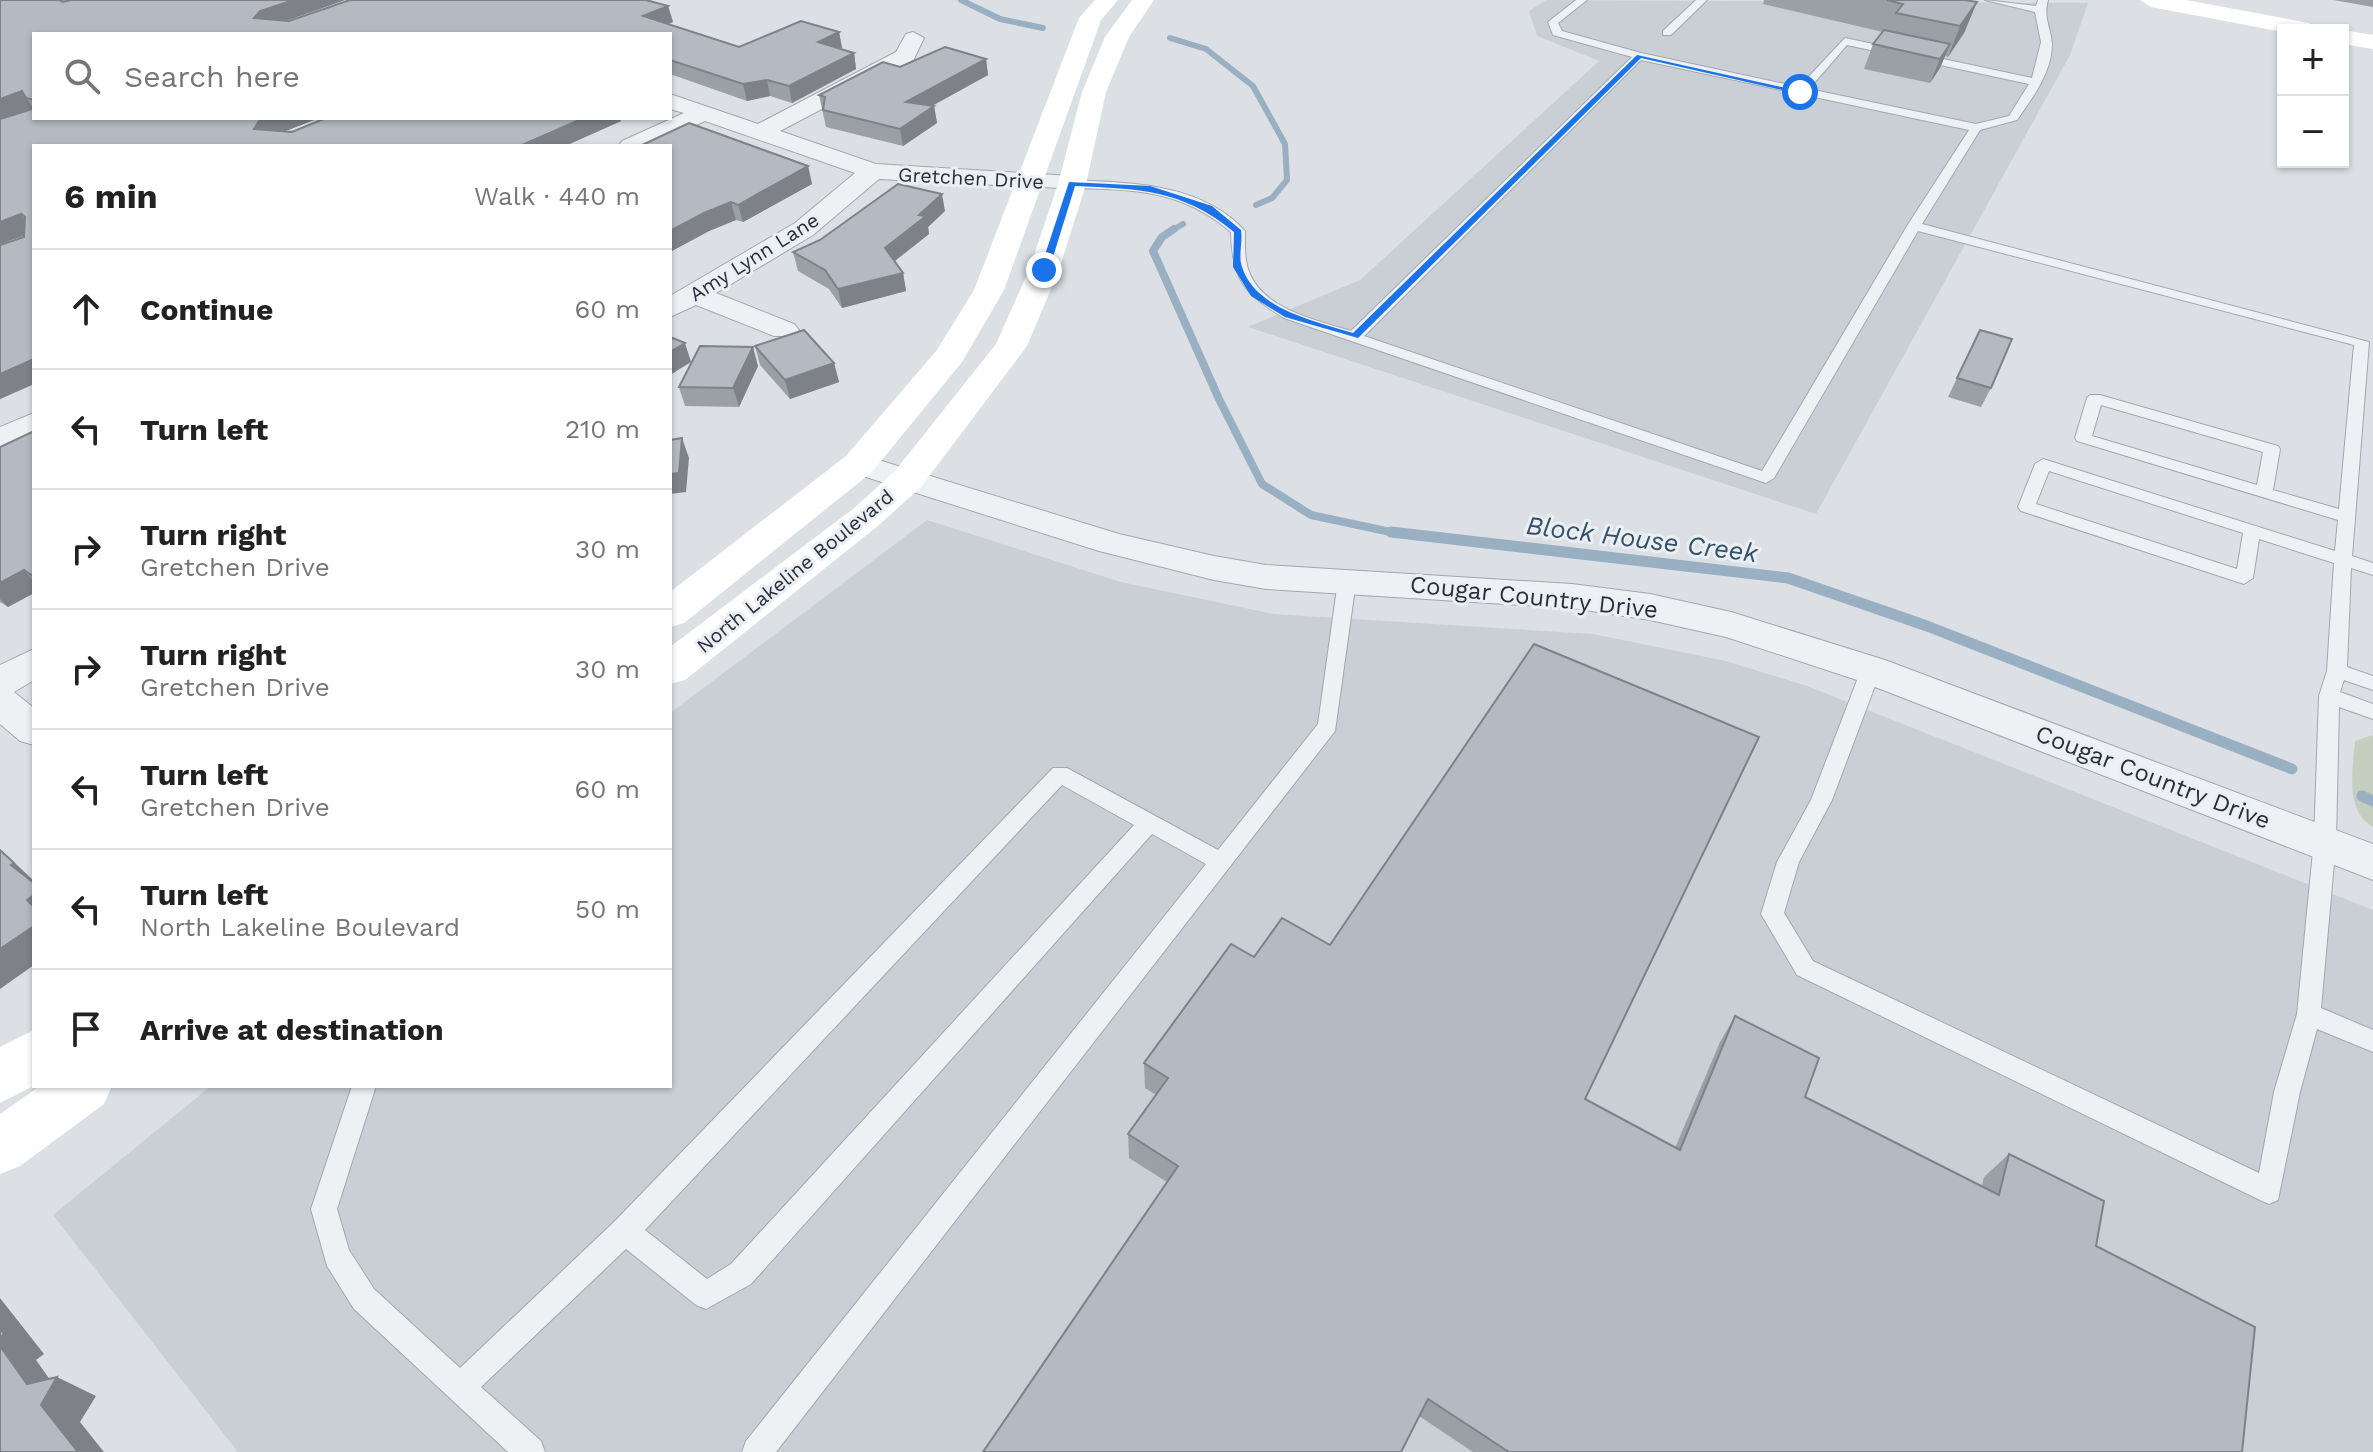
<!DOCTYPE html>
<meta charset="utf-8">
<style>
:root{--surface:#fff;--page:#f2f2f2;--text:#222;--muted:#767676;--line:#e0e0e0}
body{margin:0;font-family:"Work Sans",sans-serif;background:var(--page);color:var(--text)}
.controls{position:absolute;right:24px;top:24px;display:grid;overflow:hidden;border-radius:0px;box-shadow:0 2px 6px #0004}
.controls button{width:72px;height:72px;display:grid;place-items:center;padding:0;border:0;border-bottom:2px solid var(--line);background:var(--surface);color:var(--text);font:40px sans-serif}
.stop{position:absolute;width:24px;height:24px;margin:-18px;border:6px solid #1a73e8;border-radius:50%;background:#fff}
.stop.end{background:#1a73e8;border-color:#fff;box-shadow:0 2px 8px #0008}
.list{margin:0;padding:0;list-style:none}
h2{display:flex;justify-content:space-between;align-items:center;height:104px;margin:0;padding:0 32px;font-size:34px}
h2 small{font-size:26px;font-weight:400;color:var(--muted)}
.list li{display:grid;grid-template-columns:52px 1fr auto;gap:24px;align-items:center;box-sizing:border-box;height:120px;padding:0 32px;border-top:2px solid var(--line)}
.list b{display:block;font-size:30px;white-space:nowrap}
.list p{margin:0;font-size:26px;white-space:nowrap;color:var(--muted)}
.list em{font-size:26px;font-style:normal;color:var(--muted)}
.icon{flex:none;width:44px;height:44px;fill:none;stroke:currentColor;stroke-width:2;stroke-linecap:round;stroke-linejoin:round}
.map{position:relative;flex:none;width:2373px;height:1452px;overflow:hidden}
.search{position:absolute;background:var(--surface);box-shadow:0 2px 6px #0004;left:32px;top:32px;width:640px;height:88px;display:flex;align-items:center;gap:20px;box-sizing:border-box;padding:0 28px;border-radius:0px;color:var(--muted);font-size:30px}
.panel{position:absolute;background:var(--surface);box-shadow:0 2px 6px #0004;left:32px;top:144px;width:640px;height:944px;border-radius:0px}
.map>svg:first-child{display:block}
.built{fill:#cacfd6}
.green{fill:#c3cebe}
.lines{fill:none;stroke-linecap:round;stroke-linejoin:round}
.stream-far2{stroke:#99b0c3;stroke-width:6}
.stream-far1{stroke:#99b0c3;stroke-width:8}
.stream{stroke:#99b0c3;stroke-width:11}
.service-casing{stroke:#a2a7ae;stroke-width:2}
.minor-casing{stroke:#a2a7ae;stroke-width:2}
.service{fill:#eef1f4;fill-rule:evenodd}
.minor{fill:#eef1f4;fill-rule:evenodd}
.secondary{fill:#fff;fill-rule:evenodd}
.wall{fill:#9ba0a6}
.shaded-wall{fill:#7e8287}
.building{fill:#b4bac1;stroke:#7e8287;stroke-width:2}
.route{fill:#1a73e8}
.labels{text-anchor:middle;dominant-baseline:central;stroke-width:6;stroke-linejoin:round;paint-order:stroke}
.far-street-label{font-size:20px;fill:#272f3a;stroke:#ebeff3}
.street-label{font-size:24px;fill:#272f3a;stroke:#ebeff3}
.water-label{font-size:26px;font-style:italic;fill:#34506b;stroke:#ebeff3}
</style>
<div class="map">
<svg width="2373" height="1452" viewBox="0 0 2373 1452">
<rect width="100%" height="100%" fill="#dce0e5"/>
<g class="built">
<polygon points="1546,0 2088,3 2070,55 1816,514 1248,327 1360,280 1599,61 1537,36 1529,11"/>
<polygon points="927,520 1121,582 1273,614 1593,634 1726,661 1807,686 2373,910 2373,1452 238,1452 53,1215 211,1086 670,1086 670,713"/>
</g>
<path class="green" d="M2373 735V827C2344 810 2353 769 2355 741Z"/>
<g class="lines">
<g class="stream-far2">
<polyline points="961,0 1000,19 1043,28"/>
<polyline points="1170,38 1206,49 1253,86 1285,144 1287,180 1272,198 1256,205"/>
<polyline points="1171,231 1183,224"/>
</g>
<polyline class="stream-far1" points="1174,229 1162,237 1153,251 1219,399 1262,484 1311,515 1400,534"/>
<g class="stream">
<polyline points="1391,532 1788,578 1927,626 2292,769"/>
<polyline points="2362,796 2373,801"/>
</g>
<defs>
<g id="service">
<path d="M1576 0H1587L1558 23 1562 31 1641 53 1799 87 1845 38 2032 78 2041 42 2035 12 1985 0 2036 6 2038 0H2048C2043 18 2051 28 2052 44 2052 73 2032 98 2017 120L1980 130 1922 224 2369 342 2352 556 2373 563V575L2351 568 2347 667 2373 676V690L2344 680 2340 692 2373 704V719L2339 707 2336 841 2321 1008 2373 1030V1052L2317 1029 2300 1092 2278 1200 2269 1204 2260 1200 1797 975 1761 914 1777 862 1811 800 1861 670 1871 663 1878 665 1881 670 1832 800 1799 862 1784 913 1813 961 2259 1173 2274 1092 2297 1014 2314 841 2319 696 2327 671 2334 563 2259 539 2253 578 2244 584 2021 511 2018 507 2035 464 2043 459 2335 551 2338 520 2077 441 2075 438 2087 398 2090 395H2100L2278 446 2280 449 2273 490 2339 509 2354 345 1918 231 1774 478 1766 483 1284 318C1244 293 1232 280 1231 232 1180 189 1136 190 1072 188L1066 184 1072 180C1132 183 1201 183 1245 231 1245 245 1244 261 1250 274 1265 310 1319 321 1351 331L1632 57 1553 35 1548 22ZM1847 45 2029 84 2009 116 1976 124 1809 89ZM1641 60 1969 130 1907 226 1762 471 1364 336ZM2101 405 2263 452 2257 485 2092 436ZM2049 471 2243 533 2237 569 2036 504Z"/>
<polygon points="1696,0 1707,0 1671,35 1663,35 1663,31"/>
<path d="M1347 575 1356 581 1335 731 776 1452H742L746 1441 1206 864 1152 834 751 1284 706 1309 696 1305 626 1249 481 1387 541 1441 545 1452H508L354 1309 327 1266 311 1209 352 1086H376L337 1209 349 1250 374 1289 460 1368 615 1221 1053 768H1067L1218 850 1318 724 1338 581ZM1062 785 1134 825 731 1264 707 1279 645 1230Z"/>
</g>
<g id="minor">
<polygon points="913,32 924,38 913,61 780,131 876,164 1072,176 1081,179 1085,184 1081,189 879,179 813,235 716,293 794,324 799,330 794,336 774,336 696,305 670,317 670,296 795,223 855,173 705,121 651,146 619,146 622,141 684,113 670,109 670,94 758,124 896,52 906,34"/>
<polygon points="34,413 34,435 0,449 0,427"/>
<polygon points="859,454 1119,534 1214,556 1266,565 1572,584 1650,594 1731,612 1885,660 2373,844 2373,880 1857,680 1726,637 1650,620 1572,608 1266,589 1214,580 1099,551 847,471 843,464 847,457"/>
<polygon points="34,649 34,680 14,692 34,708 34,745 20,741 0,724 0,665"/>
</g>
</defs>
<use href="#service" class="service-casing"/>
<use href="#minor" class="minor-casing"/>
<use href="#service" class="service"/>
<use href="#minor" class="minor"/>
<g class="secondary">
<polygon points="1095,0 1118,0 1101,20 1004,290 962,362 872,472 684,623 670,627 670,592 846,456 937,350 974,290 1079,18"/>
<polygon points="1132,0 1154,0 1129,37 1106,92 1086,184 1059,270 1027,346 921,487 879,525 685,680 670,684 670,647 853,509 895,471 996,344 1029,270 1058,184 1082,92 1105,37"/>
<polygon points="2140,0 2186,0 2309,23 2321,30 2283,32 2151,7"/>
<polygon points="2343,30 2373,35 2373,49 2343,44"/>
<polygon points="34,1030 34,1086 0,1103 0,1047"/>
<polygon points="40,1086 112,1086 104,1104 20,1166 0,1174 0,1114"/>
</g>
</g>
<g class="wall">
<polygon points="0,0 345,0 286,21 668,6 673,22 668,24 739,47 839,32 842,48 841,49 854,53 856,69 792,103 770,96 747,101 670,74 670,34 34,34 34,118 319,118 285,131 621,121 565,146 34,146 34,384 0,399 0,245 24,237 24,236 0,244"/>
<polygon points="1764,0 1965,0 1977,2 1964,33 1948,57 1945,56 1940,68 1930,83 1864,69 1873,44 1883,32 1763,4"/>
<polygon points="2333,0 2373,0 2373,7"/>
<polygon points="986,59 988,75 932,106 934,106 937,123 903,146 826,127 819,95"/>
<polygon points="670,146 808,166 812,184 743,222 736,220 709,231 670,252"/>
<polygon points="945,211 928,227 929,234 895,261 903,273 906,291 842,308 829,289 798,271 793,252"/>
<polygon points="1980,330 1991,388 1981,407 1948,397"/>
<polygon points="755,346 834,363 839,382 790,399 760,365"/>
<polygon points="758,366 739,407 685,406 679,387"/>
<polygon points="34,431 34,593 8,607 0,602 0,447"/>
<polygon points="1254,957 1585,1099 1675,1148 1720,1042 1735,1016 1805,1097 1982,1186 1984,1177 2009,1154 2096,1246 2242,1452 1473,1452 1419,1416 1167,1182 1129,1158 1128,1134 1156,1095 1145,1088 1144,1063"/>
</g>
<g class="shaded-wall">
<polygon points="294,0 345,0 268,27 254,18 260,11"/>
<polygon points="1977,2 1964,33 1948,57 1960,26"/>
<polygon points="668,6 673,22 648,32 643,16"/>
<polygon points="839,32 842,48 821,58 818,42"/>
<polygon points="1950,44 1940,68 1930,83 1940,59"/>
<polygon points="854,53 856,69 792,103 789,86"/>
<polygon points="986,59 988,75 908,119 906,102"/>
<polygon points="767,80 770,96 747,101 743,84"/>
<polygon points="22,91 33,108 0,119 0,99"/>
<polygon points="934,106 937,123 903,146 900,129"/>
<polygon points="267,118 319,118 268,138 254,129 259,121"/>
<polygon points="584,118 621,118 621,121 565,146 520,146"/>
<polygon points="808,166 812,184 743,222 738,205"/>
<polygon points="942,194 945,211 928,227 929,234 888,266 885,248"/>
<polygon points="731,202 736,220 709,231 670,252 670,231 704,213"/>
<polygon points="21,214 33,232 0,244 0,222"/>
<polygon points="903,273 906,291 842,308 838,289"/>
<polygon points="685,343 691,362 670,375 670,352"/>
<polygon points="753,347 758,366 739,407 733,388"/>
<polygon points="34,359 34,384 0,399 0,374"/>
<polygon points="834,363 839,382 790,399 785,380"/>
<polygon points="682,438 689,458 686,492 670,494 670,474"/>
<polygon points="24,570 34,582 34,593 8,607 0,599 0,583"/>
<polygon points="0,849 34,881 34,885 11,865"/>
<polygon points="34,895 34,907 27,900"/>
<polygon points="34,926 34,965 0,989 0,949"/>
<polygon points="0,1298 44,1354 36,1360 53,1384 57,1377 96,1396 80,1422 104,1452 78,1452 41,1405 0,1346"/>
</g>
<g class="building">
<polygon points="0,0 59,0 63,2 71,0 294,0 260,11 254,18 289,21 350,0 646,0 668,6 643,16 739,47 801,21 839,32 818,42 854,53 789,86 767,80 743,84 670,60 670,34 34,34 34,100 26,98 22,91 0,99"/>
<polygon points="1887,0 1965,0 1977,2 1960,26 1896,13 1903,4"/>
<polygon points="1884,30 1950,44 1940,59 1873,44"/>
<polygon points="945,47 986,59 906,102 934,106 900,129 823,110 825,97 819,95 883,62 900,67"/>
<polygon points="34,107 34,118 267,118 259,121 254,129 292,132 326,118 584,118 520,146 34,146 34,359 0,374 0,245 24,237 25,217 21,214 0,222 0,119 32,109"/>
<polygon points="689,123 808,166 738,205 731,202 704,213 670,231 670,146 640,146"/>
<polygon points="898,184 942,194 919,215 926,216 885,248 903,273 838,289 825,270 793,252 820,240"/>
<polygon points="804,330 834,363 785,380 755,346"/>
<polygon points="1980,330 2012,339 1991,388 1957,378"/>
<polygon points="670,337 685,343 670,352"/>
<polygon points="700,346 753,347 733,388 679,387"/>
<polygon points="34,431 34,577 24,570 0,583 0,447"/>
<polygon points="682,438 679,473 670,474 670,440"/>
<polygon points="1534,644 1759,737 1585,1099 1680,1150 1735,1016 1819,1058 1805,1097 1999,1195 2009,1154 2104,1201 2096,1246 2255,1327 2242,1452 1509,1452 1428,1399 1401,1452 983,1452 1178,1166 1128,1134 1168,1078 1144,1063 1231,944 1254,957 1282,918 1330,945"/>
<polygon points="0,850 14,863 11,865 34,883 34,895 27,900 34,907 34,926 0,949"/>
<polygon points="0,1329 4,1334 0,1338"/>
<polygon points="0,1346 27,1384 57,1377 41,1405 78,1452 0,1452"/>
</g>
<path class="route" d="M1637 55 1804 92 1800 94 1641 58 1358 338 1285 317 1251 296 1233 267 1234 232C1182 189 1139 189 1075 186L1049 270H1040L1069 182 1150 186 1212 206 1241 230C1243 241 1238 256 1242 267 1256 310 1316 321 1353 333Z"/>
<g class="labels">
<g class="far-street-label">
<text transform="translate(971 178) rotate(3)">Gretchen Drive</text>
<text transform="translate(754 257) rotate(-32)">Amy Lynn Lane</text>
<text transform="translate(795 571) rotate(-39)">North Lakeline Boulevard</text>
</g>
<g class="street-label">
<text transform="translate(1534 597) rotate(6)">Cougar Country Drive</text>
<text transform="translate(2153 777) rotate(21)">Cougar Country Drive</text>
</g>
<g class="water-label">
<text transform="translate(1642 539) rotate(7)">Block House Creek</text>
</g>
</g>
</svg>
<div class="controls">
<button>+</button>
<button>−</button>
</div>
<div class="stop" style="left:1800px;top:92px"></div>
<div class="stop end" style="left:1044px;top:270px"></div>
<div class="search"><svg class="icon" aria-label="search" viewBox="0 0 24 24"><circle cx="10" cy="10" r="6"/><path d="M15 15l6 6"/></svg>Search here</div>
<section class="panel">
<h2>6 min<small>Walk · 440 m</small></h2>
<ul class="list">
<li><svg class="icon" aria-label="ahead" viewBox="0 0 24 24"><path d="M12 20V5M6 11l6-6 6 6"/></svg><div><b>Continue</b></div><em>60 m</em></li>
<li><svg class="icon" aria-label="left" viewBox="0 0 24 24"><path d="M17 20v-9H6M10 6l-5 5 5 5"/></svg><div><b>Turn left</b></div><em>210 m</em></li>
<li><svg class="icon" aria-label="right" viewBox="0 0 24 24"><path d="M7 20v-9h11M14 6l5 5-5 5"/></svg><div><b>Turn right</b><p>Gretchen Drive</p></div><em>30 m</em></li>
<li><svg class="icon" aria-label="right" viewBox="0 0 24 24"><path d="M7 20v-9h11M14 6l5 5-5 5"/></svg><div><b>Turn right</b><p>Gretchen Drive</p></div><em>30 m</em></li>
<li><svg class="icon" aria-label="left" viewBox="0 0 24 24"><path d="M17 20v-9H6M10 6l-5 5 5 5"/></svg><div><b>Turn left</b><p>Gretchen Drive</p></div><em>60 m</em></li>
<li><svg class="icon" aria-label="left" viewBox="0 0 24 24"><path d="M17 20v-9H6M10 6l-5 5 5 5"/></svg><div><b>Turn left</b><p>North Lakeline Boulevard</p></div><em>50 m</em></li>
<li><svg class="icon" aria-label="arrive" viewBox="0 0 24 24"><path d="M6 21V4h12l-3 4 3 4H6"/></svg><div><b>Arrive at destination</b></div></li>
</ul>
</section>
</div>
